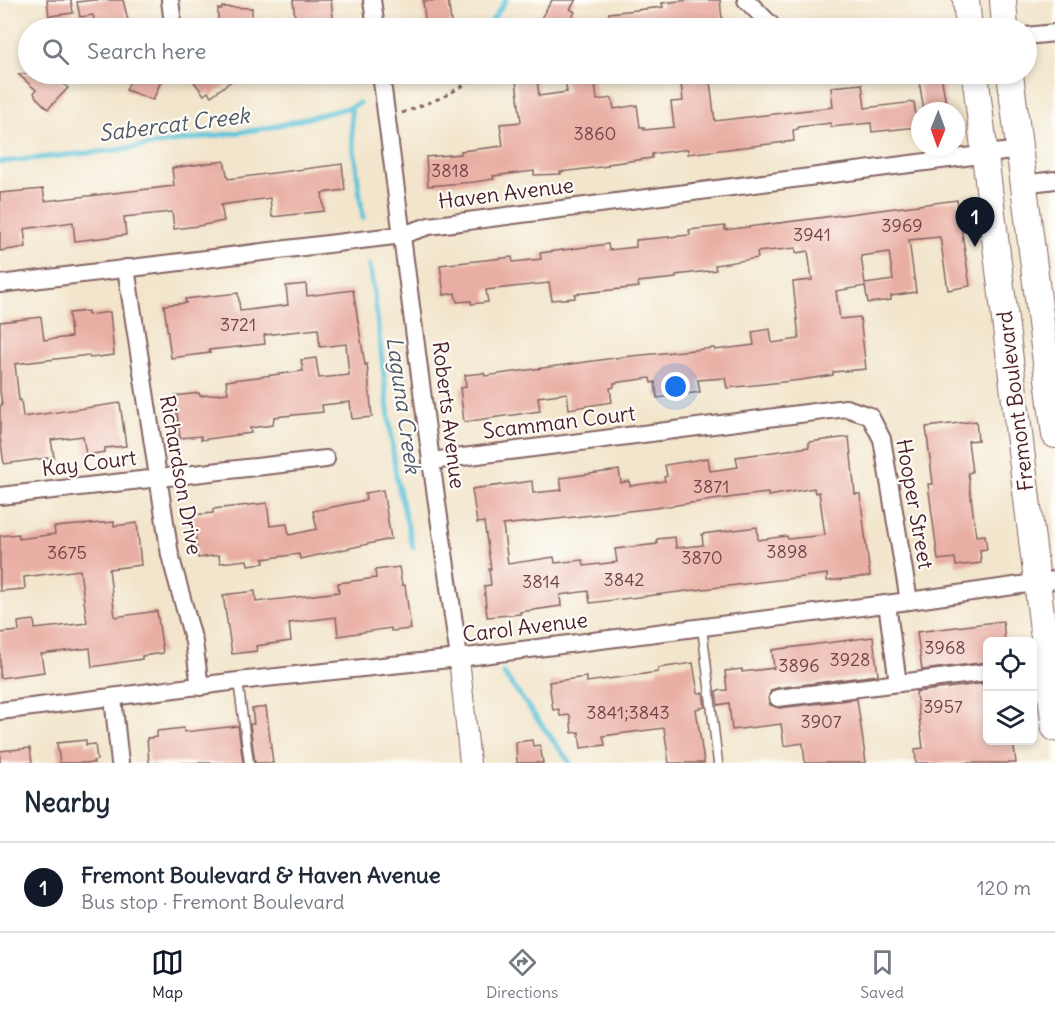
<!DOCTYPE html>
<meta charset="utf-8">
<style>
:root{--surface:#fff;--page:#f6f6f7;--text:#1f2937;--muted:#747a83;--line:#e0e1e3;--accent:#111827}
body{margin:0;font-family:Delius,sans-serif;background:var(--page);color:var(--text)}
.controls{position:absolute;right:18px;bottom:18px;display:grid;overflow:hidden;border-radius:9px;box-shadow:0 3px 9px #0003}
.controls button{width:54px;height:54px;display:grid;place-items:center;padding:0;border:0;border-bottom:2px solid var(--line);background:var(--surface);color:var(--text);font:30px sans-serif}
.compass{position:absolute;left:911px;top:102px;width:54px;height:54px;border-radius:50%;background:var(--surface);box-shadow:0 3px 9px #0003;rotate:181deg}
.you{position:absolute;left:676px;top:387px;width:21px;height:21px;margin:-15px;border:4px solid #fff;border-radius:50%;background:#1a73e8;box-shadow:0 0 0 9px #1a73e833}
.badge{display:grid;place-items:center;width:39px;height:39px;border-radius:50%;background:var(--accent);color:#fff;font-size:20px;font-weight:700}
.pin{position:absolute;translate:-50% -50px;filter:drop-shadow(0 2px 3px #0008)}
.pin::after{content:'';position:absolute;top:32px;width:21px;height:18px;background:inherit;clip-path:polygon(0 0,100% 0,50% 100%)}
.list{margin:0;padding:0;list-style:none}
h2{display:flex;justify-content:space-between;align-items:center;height:78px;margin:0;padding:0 24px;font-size:26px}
h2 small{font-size:20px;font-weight:400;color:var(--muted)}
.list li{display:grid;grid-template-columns:39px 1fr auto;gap:18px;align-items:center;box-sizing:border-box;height:90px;padding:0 24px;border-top:2px solid var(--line)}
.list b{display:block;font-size:22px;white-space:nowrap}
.list p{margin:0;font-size:20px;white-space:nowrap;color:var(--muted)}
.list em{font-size:20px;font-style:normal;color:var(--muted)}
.icon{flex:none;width:33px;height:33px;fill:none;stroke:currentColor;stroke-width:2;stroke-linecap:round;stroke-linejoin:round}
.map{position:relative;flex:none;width:1055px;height:763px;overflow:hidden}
.search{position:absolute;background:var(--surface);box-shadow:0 3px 9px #0003;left:18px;right:18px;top:18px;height:66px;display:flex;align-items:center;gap:15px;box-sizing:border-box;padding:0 21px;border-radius:33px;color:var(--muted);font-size:22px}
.sheet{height:168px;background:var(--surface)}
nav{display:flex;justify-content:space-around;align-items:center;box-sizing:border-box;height:84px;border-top:2px solid var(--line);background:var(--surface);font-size:16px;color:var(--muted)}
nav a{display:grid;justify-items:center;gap:3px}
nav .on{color:var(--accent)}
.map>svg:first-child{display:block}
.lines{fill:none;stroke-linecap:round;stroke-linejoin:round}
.stream{stroke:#5cc3d9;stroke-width:5}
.building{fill:#e9aea3;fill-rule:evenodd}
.service-casing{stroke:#856463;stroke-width:11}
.minor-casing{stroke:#856463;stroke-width:20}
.tertiary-casing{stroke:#856463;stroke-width:22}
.primary-casing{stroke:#856463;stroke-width:28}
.path{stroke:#856463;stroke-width:3;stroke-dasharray:4.5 4.5;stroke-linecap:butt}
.service{stroke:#fff;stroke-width:8}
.minor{stroke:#fff;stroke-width:16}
.tertiary{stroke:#fff;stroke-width:20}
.primary{stroke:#fff;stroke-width:26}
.labels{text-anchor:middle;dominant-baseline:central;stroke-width:4.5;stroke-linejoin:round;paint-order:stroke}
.number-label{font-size:18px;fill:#724349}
.street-label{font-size:21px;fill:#4a1f2b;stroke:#fdfcf7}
.water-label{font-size:22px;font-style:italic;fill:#505868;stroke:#fdfcf7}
</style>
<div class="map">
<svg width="1055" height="763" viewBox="0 0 1055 763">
<rect width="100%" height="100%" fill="#fdfcf7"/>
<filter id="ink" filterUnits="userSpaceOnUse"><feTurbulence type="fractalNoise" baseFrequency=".0167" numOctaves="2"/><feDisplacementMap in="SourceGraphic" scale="12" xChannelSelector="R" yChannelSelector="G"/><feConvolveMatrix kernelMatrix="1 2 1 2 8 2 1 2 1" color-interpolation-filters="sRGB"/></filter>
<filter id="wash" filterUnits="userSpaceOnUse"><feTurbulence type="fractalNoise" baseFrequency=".008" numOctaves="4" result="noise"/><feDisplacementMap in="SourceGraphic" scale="24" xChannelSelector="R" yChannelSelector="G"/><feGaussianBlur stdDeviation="1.35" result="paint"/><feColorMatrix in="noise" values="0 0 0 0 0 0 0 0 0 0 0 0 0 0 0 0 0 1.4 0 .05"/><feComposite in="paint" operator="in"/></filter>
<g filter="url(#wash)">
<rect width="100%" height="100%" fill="#f2e5cb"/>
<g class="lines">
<g class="stream">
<polyline points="487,28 506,0"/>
<polyline points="417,85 439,74"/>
<polyline points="351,107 352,135 363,218"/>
<polyline points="0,162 117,150 268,128 351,107 359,103"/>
<polyline points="369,265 374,293 396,476 413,548"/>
<polyline points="503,673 570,763"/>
</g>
</g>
<g id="blocks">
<g class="building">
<polygon points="47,0 71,0 73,13 49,16"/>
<polygon points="94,0 123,0 130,28 96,28 93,15 80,17 77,2"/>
<polygon points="293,0 331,0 333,17 317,20 318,24 296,27"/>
<polygon points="448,0 452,28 426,28 423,1"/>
<polygon points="552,0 576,0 570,9 575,12 566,28 535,28"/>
<polygon points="689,0 720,0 723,28 611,28 609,13 663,7 662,3"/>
<polygon points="222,7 252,8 252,28 218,28 218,9 222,9"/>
<polygon points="18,74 53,74 68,88 48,109 36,97 34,93 36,90"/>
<polygon points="133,74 164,74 153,100 126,90"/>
<polygon points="188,74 241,74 211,96 208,92 204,95"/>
<polygon points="564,74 594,74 597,100 612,98 614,109 637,105 640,127 644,127 644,130 674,127 671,102 683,101 680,74 709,74 715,121 833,107 831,87 862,84 865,108 914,102 917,127 872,132 871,123 831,127 831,123 798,127 798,129 793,130 794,141 688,154 688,149 652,154 652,158 608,164 608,166 560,172 561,174 534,175 534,171 493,176 494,179 474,182 428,186 426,157 461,154 461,151 503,146 500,124 521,122 516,80 537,78 539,96 567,92"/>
<polygon points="918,74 941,74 947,111 924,111"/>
<polygon points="224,161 228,179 342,164 345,190 322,193 324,211 272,217 270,198 221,205 224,221 198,226 174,229 172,212 124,217 126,235 75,241 73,222 24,229 26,247 0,251 0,193 43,189 45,201 174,186 172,168"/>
<path d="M957 200 970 286 948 290 940 237 909 240 916 292 891 296V300L868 303 865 286 836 291 840 319 860 317 866 369 833 372V375L801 380 727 388 725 378 698 380 700 392 657 398 655 382 651 383 650 378 614 383V387L610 388 612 402 569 409 567 393 538 397 540 411 464 422 460 388 466 387 465 375 484 373 485 376 622 357 714 348 715 350 754 345 752 332 770 329 772 343 799 339 793 282 812 280 808 251 796 253V248L757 252 758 258 715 265 716 270 676 275V278L638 282 639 287 575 294V298L552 300 549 283 486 290 488 302 471 304V301L457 302 455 293 444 295 440 265 512 257 513 262 541 259 540 253 608 244 609 250 636 247V240L690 235 689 230 725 226V230ZM889 252 893 280 865 284 861 256Z"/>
<polygon points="306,284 307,296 353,290 365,365 367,364 372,417 352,419 350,402 322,405 323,412 274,417 273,425 250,428 251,433 201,440 201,436 180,438 175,396 199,393 200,396 228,393 226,381 303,371 301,360 316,358 319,378 349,375 346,344 320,347 318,329 264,335 265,344 209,350 210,353 171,358 164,305 186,303 185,299 238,293 240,311 288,305 286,286"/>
<polygon points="88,311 88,315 110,312 114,355 90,358 89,355 15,364 19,400 21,400 23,417 120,403 126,446 105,448 105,452 86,455 83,436 51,440 54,457 4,464 0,437 0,406 2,405 0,391 0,322 41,317 44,340 71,337 69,313"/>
<polygon points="976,421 978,440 968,441 972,472 968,473 976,536 985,535 987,549 980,550 981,563 956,566 955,558 938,560 928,484 933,484 926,427"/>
<path d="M849 437 855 494H860L870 576 827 581V574L590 603 588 591 560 595 561 606 520 612V614L487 617 484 586 491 585 489 569H491L484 522 477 523 472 489 532 481 533 493 562 490 560 478 619 470 621 483 629 481 630 486 665 481 664 477 667 476 665 465 708 458 710 471 738 467 736 457 809 447V442ZM814 488 815 493 819 492 825 535 788 539 787 536 758 540 757 527 702 534 703 545 676 548 675 537 657 539V544L615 549 617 562 584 566 583 560 555 563 554 557 508 564 503 525 655 508 742 496 768 493V496Z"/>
<polygon points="383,490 391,539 300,559 299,554 263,559 264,563 248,565 247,560 220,563 219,555 198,558 193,515 213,513 213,509 267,503 270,526 287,524 289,535 317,529 313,511 366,500 365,493"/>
<polygon points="114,522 114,526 137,523 141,565 109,569 115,617 157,611 163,653 142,656 142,659 92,667 90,648 41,654 44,672 0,678 0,633 19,631 18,622 34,620 35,629 87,623 80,570 24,577 25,589 0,591 0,536 18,534 19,539 55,534 54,527"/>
<polygon points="399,567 402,585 405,585 411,629 391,631 391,628 338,636 336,617 289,623 291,641 256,646 257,651 232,654 223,595 255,591 256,602 339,592 338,583 376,578 375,570"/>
<polygon points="1003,621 1005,642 987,642 987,662 922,670 917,632"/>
<polygon points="873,637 878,675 777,688 771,690 768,699 770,705 779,708 857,699 866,763 805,763 803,743 784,746 781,724 732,730 729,703 718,705 716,691 727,690 725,671 742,669 742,672 774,668 772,650"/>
<polygon points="693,663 698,693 703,693 705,707 696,709 704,763 669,763 664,728 603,736 605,745 581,748 579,732 572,733 570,715 560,716 559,709 553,710 549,682 586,677 587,682 658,672 658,668"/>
<polygon points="987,683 987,741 1013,741 1016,763 916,763 915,749 923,748 916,692"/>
<polygon points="266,707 273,763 255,763 250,724 254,724 252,709"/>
<polygon points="238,726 243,763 149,763 147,738 157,737 157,731 184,728 184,732"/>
<polygon points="86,740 86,745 95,744 97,760 93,761 94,763 60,763 57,743"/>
<polygon points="532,740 533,746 540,745 543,763 517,763 516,742"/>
<polygon points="30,748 32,763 0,763 0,751"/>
</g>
</g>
</g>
<g filter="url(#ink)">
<use href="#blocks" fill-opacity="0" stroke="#856463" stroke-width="1.5"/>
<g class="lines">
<defs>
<g id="service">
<polyline points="702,627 718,763"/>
<polyline points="238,681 249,763"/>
</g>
<g id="minor">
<polyline points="170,0 172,16"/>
<polyline points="372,0 376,28"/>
<polyline points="746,0 771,25"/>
<polyline points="1026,36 1055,33"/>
<polyline points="381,74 431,461 459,658"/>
<polyline points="1023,184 1055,180"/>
<polyline points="126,268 170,555 194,642 200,687"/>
<polyline points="0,284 402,235 429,226 1019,150"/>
<polyline points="431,461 846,408 870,416 882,439 909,601"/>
<polyline points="0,496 326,459"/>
<polyline points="887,604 898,683"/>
<polyline points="113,698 120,763"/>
<polyline points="778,698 988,672"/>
<polyline points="0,711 238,681 459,658 909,601 1055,580"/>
</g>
<polyline id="tertiary" points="459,658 470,763"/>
<g id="primary">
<polyline points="966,0 969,28"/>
<polyline points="1003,0 1005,28"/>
<polyline points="975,74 1055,728"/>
<polyline points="1010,74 1055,435"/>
</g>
</defs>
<use href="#service" class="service-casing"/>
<use href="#minor" class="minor-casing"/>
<use href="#tertiary" class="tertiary-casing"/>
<use href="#primary" class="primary-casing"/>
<polyline class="path" points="402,113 443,97 484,74"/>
<use href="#service" class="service"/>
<use href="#minor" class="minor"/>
<use href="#tertiary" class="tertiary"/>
<use href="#primary" class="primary"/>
</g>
</g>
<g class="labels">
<g class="number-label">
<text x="595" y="133">3860</text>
<text x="450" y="170">3818</text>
<text x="902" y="225">3969</text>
<text x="812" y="234">3941</text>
<text x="238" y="324">3721</text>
<text x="711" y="486">3871</text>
<text x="787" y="551">3898</text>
<text x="67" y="552">3675</text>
<text x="702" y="557">3870</text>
<text x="624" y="579">3842</text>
<text x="541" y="581">3814</text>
<text x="945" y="647">3968</text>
<text x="850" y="659">3928</text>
<text x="799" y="665">3896</text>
<text x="943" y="706">3957</text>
<text x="628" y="712">3841;3843</text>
<text x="821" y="721">3907</text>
</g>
<g class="street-label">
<text transform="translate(506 193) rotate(-7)">Haven Avenue</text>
<text transform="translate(1015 401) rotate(-97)">Fremont Boulevard</text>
<text transform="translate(449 415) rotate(83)">Roberts Avenue</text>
<text transform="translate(559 422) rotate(-7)">Scamman Court</text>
<text transform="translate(89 463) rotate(-7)">Kay Court</text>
<text transform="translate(181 475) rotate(80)">Richardson Drive</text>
<text transform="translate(915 504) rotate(80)">Hooper Street</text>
<text transform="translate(525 627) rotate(-7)">Carol Avenue</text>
</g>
<g class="water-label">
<text transform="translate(174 124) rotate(-7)">Sabercat Creek</text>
<text transform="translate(404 405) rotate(82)">Laguna Creek</text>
</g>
</g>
</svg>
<div class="controls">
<button><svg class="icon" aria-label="locate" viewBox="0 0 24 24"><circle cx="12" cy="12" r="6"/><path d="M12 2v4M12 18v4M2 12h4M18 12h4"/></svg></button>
<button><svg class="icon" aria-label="layers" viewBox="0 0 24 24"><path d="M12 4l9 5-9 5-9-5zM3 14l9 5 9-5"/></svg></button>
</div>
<svg class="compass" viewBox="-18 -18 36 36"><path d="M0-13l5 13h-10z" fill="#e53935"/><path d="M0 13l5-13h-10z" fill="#747a83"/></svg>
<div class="you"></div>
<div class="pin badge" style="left:975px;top:247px">1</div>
<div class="search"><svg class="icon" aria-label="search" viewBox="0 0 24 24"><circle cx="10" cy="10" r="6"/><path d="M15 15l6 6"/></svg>Search here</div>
</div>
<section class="sheet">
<h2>Nearby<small></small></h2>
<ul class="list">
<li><span class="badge">1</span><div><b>Fremont Boulevard &amp; Haven Avenue</b><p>Bus stop · Fremont Boulevard</p></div><em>120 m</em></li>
</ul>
</section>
<nav>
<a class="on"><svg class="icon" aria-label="map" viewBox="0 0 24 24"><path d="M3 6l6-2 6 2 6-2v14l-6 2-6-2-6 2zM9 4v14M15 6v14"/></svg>Map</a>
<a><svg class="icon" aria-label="directions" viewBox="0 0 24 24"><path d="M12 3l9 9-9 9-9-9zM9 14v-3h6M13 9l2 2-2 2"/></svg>Directions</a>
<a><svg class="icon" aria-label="saved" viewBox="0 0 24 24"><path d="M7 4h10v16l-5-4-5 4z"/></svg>Saved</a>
</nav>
